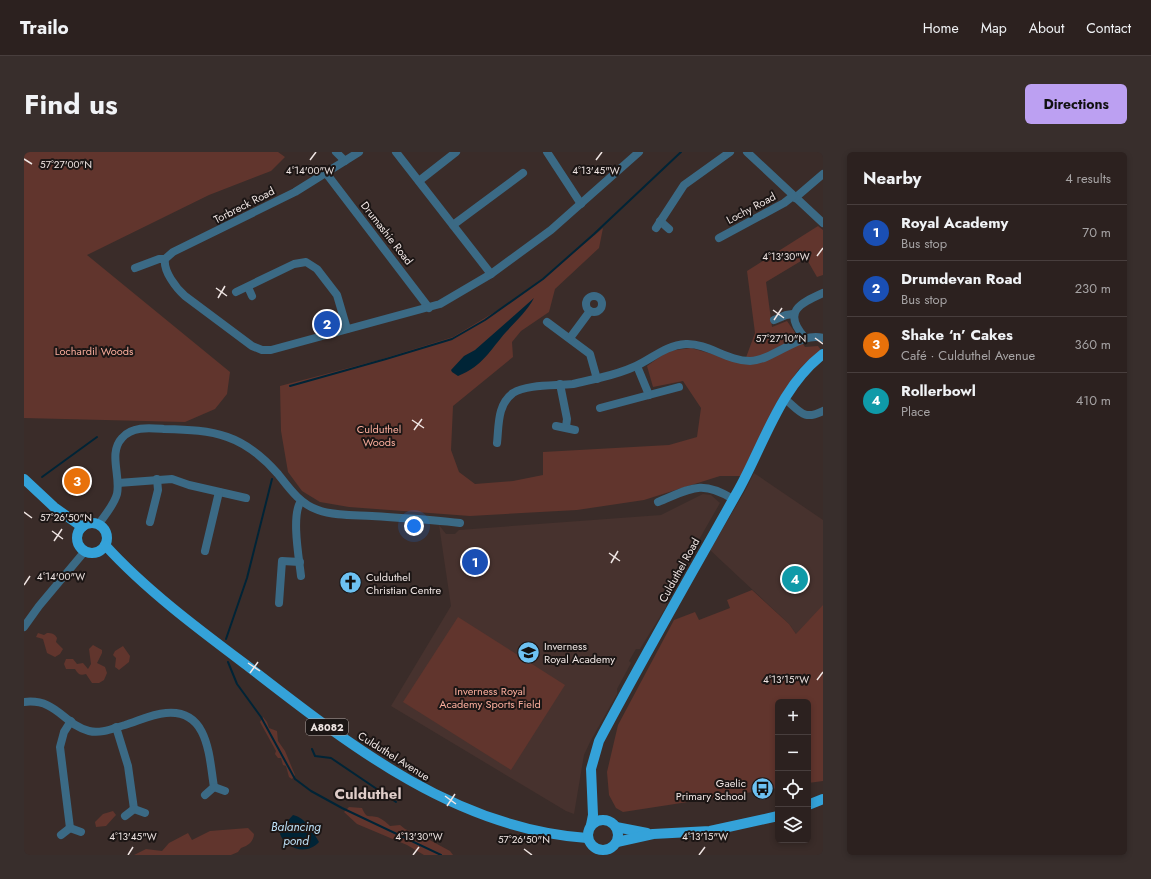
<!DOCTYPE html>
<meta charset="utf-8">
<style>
:root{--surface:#2c211f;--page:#382e2c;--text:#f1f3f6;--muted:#a6a3a4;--line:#483e3d;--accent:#bca0f2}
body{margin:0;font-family:Jost,sans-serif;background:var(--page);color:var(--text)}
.controls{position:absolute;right:12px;bottom:12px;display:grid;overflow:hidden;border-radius:6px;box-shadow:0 2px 6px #0003}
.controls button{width:36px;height:36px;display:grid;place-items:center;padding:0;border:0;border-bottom:1px solid var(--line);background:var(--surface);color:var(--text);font:20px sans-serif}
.you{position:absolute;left:390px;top:374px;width:14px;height:14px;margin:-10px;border:3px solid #fff;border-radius:50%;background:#1a73e8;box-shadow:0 0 0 6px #1a73e833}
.badge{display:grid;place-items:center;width:26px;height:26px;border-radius:50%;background:var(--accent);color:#fff;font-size:13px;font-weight:700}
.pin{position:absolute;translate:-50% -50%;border:2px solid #fff;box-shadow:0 1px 4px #0006}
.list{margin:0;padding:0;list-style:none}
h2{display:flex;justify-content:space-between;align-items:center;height:52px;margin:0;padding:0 16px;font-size:17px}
h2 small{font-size:13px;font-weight:400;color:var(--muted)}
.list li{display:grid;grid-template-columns:26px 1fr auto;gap:12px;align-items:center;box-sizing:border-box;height:56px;padding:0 16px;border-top:1px solid var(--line)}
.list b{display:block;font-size:15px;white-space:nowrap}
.list p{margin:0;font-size:13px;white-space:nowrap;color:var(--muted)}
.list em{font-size:13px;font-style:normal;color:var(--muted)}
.icon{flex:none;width:22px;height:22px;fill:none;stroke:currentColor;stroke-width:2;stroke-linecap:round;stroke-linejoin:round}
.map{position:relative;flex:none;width:799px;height:703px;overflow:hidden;border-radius:6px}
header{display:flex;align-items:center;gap:24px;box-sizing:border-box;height:56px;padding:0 20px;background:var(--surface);border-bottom:1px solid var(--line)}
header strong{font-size:19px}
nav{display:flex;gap:22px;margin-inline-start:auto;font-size:14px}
.intro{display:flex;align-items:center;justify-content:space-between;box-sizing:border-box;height:96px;padding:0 24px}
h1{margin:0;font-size:28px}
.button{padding:10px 18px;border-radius:6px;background:var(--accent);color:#111;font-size:14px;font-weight:700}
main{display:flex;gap:24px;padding:0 24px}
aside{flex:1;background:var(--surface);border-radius:6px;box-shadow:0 2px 6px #0003}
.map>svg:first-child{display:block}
.built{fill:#47322e}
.green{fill:#61352d}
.water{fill:#002436}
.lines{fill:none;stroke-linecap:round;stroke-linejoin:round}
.stream{stroke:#002436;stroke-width:2}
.minor{stroke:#3b6a85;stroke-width:8}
.major{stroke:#34a2d9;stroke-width:10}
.ticks{fill:none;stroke:#f0e6e4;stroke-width:1.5}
.labels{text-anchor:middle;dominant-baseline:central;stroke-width:4;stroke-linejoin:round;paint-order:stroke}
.shield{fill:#1c1615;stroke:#b0a8a6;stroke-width:1}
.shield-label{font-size:10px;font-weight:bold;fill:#f0e6e4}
.street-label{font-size:11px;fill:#f0e6e4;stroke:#1c1615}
.park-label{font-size:11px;fill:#faad9c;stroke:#1c1615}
.poi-label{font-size:11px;fill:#f0e6e4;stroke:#1c1615;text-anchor:start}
.water-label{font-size:12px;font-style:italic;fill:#bde0f6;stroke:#1c1615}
.district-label{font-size:15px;font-weight:bold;fill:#deccc8;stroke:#1c1615}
.ticks-label{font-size:10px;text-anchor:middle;fill:#f0e6e4;stroke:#1c1615;stroke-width:4;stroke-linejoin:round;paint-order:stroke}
</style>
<header>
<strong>Trailo</strong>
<nav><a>Home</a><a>Map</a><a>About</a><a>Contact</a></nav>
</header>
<div class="intro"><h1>Find us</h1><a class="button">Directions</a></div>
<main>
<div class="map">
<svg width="799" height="703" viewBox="0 0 799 703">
<rect width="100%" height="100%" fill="#3a2c29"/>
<g class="built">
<polygon points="730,321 799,368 799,520 765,472 686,398 721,339"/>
<polygon points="679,342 687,343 696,351 642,445 642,455 616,497 612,497 605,509 607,511 593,537 593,542 566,590 560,603 550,662 542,659 367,554 427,454 415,373 422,382 431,382 435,378 637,363"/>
</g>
<g class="green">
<polygon points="0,0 254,0 261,5 247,19 185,43 63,103 206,220 203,242 191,257 161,270 0,266"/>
<polygon points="794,74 799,78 799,123 793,125 782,106 742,130 748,175 763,169 781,195 794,194 797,198 775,217 753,250 718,324 696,324 620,348 553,358 446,364 325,355 296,350 278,339 264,320 257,279 256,234 355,208 429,185 474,158 519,127 579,76 575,96 531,137 525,160 497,179 488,190 489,205 429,254 427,298 435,320 451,332 489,329 519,323 519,300 645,293 673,285 677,256 659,229 629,235 623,214 644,199 667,196 720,211 731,181 723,119"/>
<polygon points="728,438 765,472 772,482 799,453 799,629 784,631 784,550 754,550 754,636 599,660 592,656 585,643 583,620 594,573 650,468 671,460 675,468 706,456 703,448"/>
<polygon points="434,465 541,533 487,618 379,550"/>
<path d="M14 481 20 483 23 481C28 481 31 482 33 486L32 490 39 497 36 502 31 505 23 501 19 487 12 485Z"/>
<path d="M69 493 78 498V501L73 511 81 515 83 521 80 528 75 531H68L62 522C56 524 54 522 51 517H42L40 512 42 507H49L53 512 59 511 64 517 67 512 65 497Z"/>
<polygon points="99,494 106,504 105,510 95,518 91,515 92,506 89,503 91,499"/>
<polygon points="239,565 243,570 245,576 253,579 254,589 261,599 271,623 268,627 265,625 262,614 259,613 257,606 254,606 251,602 252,599 236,570"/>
<path d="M325 655 338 656C343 667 343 663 353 665 357 666 363 671 366 674L376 673 381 677 402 686 426 699 429 703H400L383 693 333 672 320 660Z"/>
<polygon points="89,659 92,663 82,674 72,675 71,670 79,662"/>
<path d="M224 676 230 682C230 689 224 694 217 696L214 700 207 703H110L122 697 138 699 145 691 164 681 168 688 186 679Z"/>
</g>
<g class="water">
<path d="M510 146C503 159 492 169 482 180 466 198 459 214 434 224L428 220 427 218 440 204 451 198Z"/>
<path d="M269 663C282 666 289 680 295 690 284 703 262 698 256 682L259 674Z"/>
</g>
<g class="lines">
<g class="stream">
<polyline points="266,234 362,207 428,187 461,168 519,127 570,82 657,0"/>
<polyline points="18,325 73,285"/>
<polyline points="202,487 223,426 248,327"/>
<polyline points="204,510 213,532 237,565 271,627 287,639 318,656 417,703"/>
<polyline points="288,597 291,604 307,606 372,650"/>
</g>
<g class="minor">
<polyline points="312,0 321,9"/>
<polyline points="372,0 467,122"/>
<polyline points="523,0 557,52"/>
<polyline points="723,0 799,71"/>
<polyline points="302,21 405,156"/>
<polyline points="395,29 432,0"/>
<polyline points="771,46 799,22"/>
<polyline points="636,69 645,77"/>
<polyline points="429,73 499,21"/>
<polyline points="632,76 660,33 706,0"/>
<polyline points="695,86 760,51 769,44"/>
<path d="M141 107C139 119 152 136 161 144L228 194 238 198H247L416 152 467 122 527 78 615 0"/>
<polyline points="111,116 135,107 141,107 149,100 271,40 335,0"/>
<polyline points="224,135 228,144"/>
<polyline points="212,140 270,112 282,110 293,117 313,143 323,177"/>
<circle cx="570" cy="152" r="8"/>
<polyline points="750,168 762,163 769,162"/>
<polyline points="523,170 566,202 573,227"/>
<polyline points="546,186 566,159"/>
<path d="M781 186C758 160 775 152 799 141"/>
<polyline points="613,214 625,243"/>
<polyline points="536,232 543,267 542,275"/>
<path d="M761 247C776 259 779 269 799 259"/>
<polyline points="576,256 655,235"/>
<polyline points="532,274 551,278"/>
<path d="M473 291C475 273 473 253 489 241 503 232 532 234 549 232 557 230 567 228 575 226 588 223 601 219 612 214 629 206 642 193 662 192 684 191 703 209 726 209 750 208 777 179 799 186"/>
<polyline points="94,331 148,327 165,333 222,346"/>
<path d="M634 350C666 337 677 327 709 347"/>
<polyline points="126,370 134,338 133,327"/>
<path d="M74 373C81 363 90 353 93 342 97 324 84 301 98 286 108 274 126 276 140 277 191 278 219 282 254 322 265 336 276 352 294 358 310 364 330 363 348 364 377 366 406 367 436 371"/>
<polyline points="181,399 195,340"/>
<path d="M277 424C275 406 267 363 277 349"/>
<polyline points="255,451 258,409 276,410"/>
<polyline points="0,475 15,454 61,399"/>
<path d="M0 550C33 546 40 573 65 579 77 582 90 576 101 573 114 569 128 562 142 561 185 557 185 605 190 635L181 643"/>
<polyline points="92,575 104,614 110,657"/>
<polyline points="190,635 201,639"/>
<polyline points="101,664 110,657 121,661"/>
<polyline points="46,676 36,595 40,580 47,569"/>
<polyline points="37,683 46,676 57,680"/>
</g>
<g class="major">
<polyline points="0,327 30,355 58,375"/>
<circle cx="68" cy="386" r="15"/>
<path d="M81 393C121 437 173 476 221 512 323 591 430 677 563 686"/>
<polyline points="784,653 799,647"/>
<circle cx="579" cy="683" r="15"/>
<path d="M567 673 569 663 567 617 575 589C620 504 668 421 715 337 740 292 756 235 799 202"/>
<polyline points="592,675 623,681"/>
<polyline points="593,690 629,682 686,679 754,664"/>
</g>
</g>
<path class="ticks" d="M0 7 8 12M286 8 292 0M572 8 578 0M793 104 799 96M192 136 203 144M194 146 201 134M749 158 760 166M750 168 758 156M791 186 799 192M388 268 400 276M390 278 398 267M0 360 8 366M28 379 39 387M30 389 38 377M585 401 596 409M587 411 594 399M0 433 6 424M224 511 236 519M226 521 234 510M793 528 799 520M421 644 432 652M423 654 431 642M500 697 508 703M104 703 109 695M389 703 395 695M675 703 681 695"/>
<defs>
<symbol id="church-disc" viewBox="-11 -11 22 22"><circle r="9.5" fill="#6dc2f3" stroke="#1c1615"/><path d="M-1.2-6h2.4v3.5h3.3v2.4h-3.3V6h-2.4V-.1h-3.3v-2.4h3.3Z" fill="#111"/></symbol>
<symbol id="school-disc" viewBox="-11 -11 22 22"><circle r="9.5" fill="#6dc2f3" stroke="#1c1615"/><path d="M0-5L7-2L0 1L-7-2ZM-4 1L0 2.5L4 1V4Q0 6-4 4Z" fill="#111"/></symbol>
<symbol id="bus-disc" viewBox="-11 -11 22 22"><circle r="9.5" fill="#6dc2f3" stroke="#1c1615"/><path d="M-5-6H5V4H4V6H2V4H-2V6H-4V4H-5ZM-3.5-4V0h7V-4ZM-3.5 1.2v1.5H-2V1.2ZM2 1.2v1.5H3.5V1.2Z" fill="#111"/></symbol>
</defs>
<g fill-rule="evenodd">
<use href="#church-disc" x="314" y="418" width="25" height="25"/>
<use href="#school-disc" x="492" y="488" width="25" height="25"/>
<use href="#bus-disc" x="726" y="624" width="25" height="25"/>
</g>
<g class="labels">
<rect class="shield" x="282" y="567" width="42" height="16" rx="3"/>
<g class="shield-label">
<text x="303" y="575">A8082</text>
</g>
<g class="street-label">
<text transform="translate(220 53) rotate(-27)">Torbreck Road</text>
<text transform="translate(727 56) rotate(-28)">Lochy Road</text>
<text transform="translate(363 81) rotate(52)">Drumashie Road</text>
<text transform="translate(655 418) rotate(-61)">Culduthel Road</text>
<text transform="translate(370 604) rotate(32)">Culduthel Avenue</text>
</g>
<g class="park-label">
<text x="70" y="199">Lochardil Woods</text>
<text x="355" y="277">Culduthel<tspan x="355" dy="13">Woods</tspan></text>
<text x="466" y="539">Inverness Royal<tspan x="466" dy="13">Academy Sports Field</tspan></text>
</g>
<g class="poi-label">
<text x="342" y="425">Culduthel<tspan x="342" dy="13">Christian Centre</tspan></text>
<text x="520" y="494">Inverness<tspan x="520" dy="13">Royal Academy</tspan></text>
<text x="722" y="631" text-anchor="end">Gaelic<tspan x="722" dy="13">Primary School</tspan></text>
</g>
<g class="water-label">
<text x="272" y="675">Balancing<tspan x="272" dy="14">pond</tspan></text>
</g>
<g class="district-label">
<text x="344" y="642">Culduthel</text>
</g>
</g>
<g class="ticks-label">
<text x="42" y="16">57°27'00"N</text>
<text x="286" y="22">4°14'00"W</text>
<text x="572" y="22">4°13'45"W</text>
<text x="762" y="108">4°13'30"W</text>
<text x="757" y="190">57°27'10"N</text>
<text x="42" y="369">57°26'50"N</text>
<text x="37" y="428">4°14'00"W</text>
<text x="762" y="531">4°13'15"W</text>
<text x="109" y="688">4°13'45"W</text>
<text x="395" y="688">4°13'30"W</text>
<text x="681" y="688">4°13'15"W</text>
<text x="500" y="691">57°26'50"N</text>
</g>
</svg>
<div class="controls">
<button>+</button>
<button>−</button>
<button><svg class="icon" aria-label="locate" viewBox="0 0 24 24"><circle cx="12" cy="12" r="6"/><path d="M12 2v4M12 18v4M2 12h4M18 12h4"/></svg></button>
<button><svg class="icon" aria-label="layers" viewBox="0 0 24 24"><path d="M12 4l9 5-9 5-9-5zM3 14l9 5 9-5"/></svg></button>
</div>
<div class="you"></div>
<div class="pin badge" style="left:451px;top:410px;background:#1a4fb4">1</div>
<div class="pin badge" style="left:303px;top:172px;background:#1a4fb4">2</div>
<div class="pin badge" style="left:53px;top:329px;background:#e8710a">3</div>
<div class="pin badge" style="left:771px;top:427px;background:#0f9aa8">4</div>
</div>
<aside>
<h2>Nearby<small>4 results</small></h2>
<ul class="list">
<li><span class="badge" style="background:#1a4fb4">1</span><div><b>Royal Academy</b><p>Bus stop</p></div><em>70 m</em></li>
<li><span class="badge" style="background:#1a4fb4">2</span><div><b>Drumdevan Road</b><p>Bus stop</p></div><em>230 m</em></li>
<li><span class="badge" style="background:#e8710a">3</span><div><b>Shake ‘n’ Cakes</b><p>Café · Culduthel Avenue</p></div><em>360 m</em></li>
<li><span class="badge" style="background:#0f9aa8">4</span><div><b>Rollerbowl</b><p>Place</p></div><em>410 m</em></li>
</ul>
</aside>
</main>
